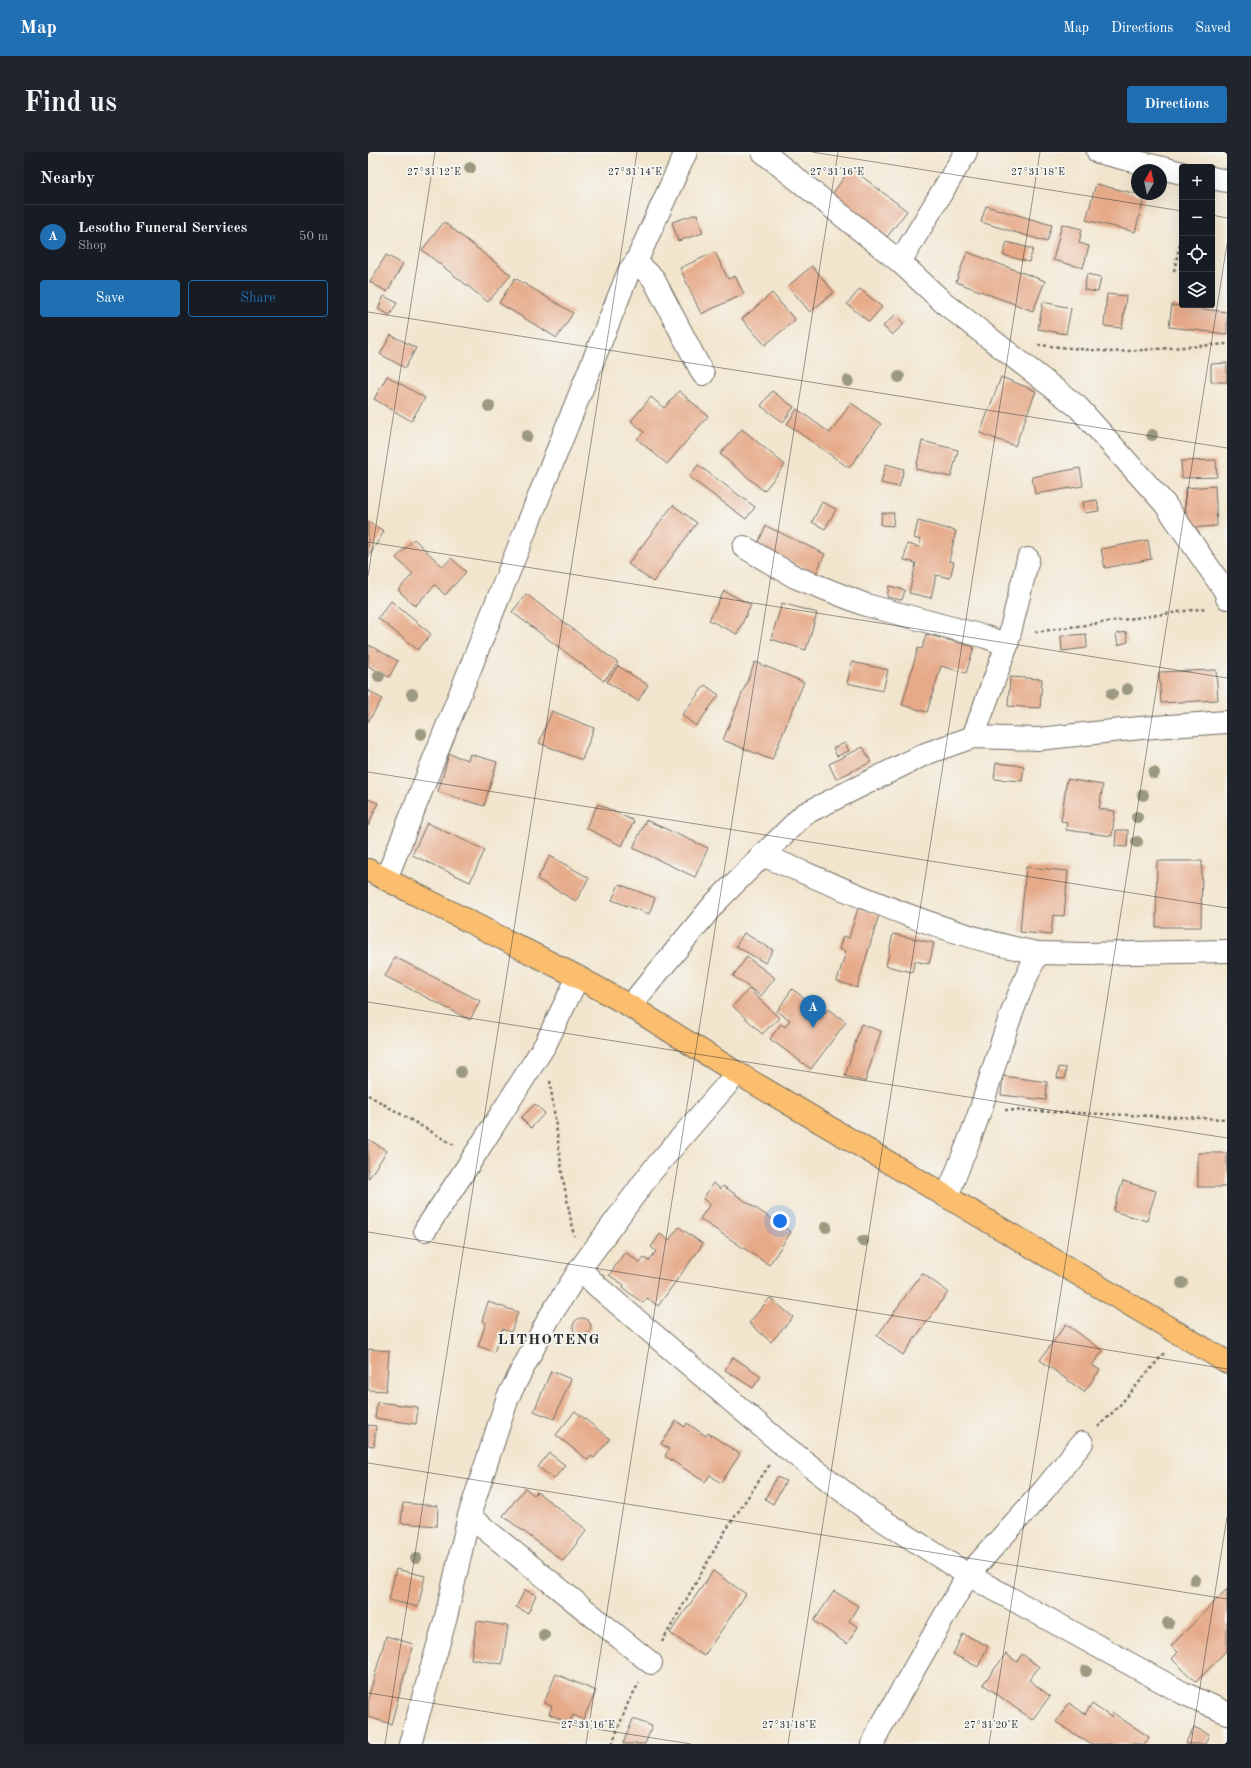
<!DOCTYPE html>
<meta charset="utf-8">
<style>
:root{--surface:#171b24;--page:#20242c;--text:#f1f3f6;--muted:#9ea1a6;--line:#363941;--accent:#1f6fb2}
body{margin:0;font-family:"Old Standard TT",serif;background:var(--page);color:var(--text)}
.controls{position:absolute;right:12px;top:12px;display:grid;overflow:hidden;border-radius:4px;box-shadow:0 4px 16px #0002}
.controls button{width:36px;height:36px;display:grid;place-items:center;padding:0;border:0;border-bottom:1px solid var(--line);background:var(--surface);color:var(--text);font:20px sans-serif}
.compass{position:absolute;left:763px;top:12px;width:36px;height:36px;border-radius:50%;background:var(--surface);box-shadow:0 4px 16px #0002;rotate:9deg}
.you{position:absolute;left:412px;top:1069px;width:14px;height:14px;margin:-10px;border:3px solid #fff;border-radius:50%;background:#1a73e8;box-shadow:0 0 0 6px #1a73e833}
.badge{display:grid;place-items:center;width:26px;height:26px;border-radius:50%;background:var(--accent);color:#fff;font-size:13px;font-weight:700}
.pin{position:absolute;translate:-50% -33px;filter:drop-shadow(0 1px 2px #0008)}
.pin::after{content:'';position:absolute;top:21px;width:14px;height:12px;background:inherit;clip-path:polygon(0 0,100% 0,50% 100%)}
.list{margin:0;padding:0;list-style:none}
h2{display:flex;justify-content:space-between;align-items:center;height:52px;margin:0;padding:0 16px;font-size:17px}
h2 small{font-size:13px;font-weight:400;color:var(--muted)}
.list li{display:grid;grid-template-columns:26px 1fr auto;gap:12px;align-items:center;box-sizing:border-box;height:64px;padding:0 16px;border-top:1px solid var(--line)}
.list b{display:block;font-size:15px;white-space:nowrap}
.list p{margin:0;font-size:13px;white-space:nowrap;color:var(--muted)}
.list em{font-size:13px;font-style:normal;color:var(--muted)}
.actions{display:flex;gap:8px;padding:12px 16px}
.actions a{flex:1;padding:9px 0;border:1px solid var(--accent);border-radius:4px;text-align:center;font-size:14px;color:var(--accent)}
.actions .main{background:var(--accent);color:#fff}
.icon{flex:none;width:22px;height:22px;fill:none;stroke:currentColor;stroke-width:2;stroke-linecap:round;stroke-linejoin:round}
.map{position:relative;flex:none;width:859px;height:1592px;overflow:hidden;border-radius:4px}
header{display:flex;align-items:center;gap:24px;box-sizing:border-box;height:56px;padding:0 20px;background:var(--accent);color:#fff}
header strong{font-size:19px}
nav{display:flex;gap:22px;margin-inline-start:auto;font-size:14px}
.intro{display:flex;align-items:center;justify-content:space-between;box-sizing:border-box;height:96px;padding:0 24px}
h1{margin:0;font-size:28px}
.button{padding:10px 18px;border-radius:4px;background:var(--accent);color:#fff;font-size:14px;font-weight:700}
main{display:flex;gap:24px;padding:0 24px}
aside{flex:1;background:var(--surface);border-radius:4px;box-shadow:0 4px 16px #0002}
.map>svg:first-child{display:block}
.building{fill:#e6aa89}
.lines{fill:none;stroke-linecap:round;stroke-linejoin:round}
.minor-casing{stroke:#716c64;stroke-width:24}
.major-casing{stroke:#716c64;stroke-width:24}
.path{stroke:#716c64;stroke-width:2.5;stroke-dasharray:3 3;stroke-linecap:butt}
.minor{stroke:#fff;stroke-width:22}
.major{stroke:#fabe6e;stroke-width:22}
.tree{fill:#9b9a80}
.ticks{fill:none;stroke:#2b2b2b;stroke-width:1;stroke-opacity:0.45}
.labels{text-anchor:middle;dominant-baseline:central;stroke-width:3.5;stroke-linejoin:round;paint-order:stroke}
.district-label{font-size:15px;font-weight:bold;letter-spacing:1px;fill:#2b2b2b;stroke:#f6f6f2}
.ticks-label{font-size:10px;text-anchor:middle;fill:#2b2b2b;stroke:#f6f6f2;stroke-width:3.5;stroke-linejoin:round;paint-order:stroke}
</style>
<header>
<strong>Map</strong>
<nav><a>Map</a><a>Directions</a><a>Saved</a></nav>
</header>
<div class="intro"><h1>Find us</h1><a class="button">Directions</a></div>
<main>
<aside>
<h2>Nearby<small></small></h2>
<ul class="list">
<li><span class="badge">A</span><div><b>Lesotho Funeral Services</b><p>Shop</p></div><em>50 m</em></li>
</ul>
<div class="actions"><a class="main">Save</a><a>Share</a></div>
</aside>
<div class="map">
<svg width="859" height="1592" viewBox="0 0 859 1592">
<rect width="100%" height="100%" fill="#f6f6f2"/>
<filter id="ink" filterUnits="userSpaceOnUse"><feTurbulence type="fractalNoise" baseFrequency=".025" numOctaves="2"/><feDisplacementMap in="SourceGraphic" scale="8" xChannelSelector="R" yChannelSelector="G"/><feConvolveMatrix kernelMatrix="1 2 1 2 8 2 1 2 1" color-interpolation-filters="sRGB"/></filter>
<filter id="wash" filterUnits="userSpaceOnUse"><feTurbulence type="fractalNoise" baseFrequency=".012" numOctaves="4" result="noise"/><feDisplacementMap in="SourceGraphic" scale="16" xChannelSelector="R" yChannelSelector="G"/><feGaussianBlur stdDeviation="0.9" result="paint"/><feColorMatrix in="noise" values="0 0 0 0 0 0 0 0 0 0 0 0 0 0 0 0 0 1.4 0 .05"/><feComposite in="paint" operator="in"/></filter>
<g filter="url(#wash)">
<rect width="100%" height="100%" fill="#f2e5cd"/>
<g id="blocks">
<g class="building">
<polygon points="483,16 539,59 519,85 464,42"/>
<polygon points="728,32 777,44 767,80 718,68"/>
<polygon points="618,54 684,73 679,90 613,70"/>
<polygon points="329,62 335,81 310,89 304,70"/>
<polygon points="76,70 143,123 120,150 54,98"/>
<polygon points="694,72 714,77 711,91 721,94 715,116 685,108"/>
<polygon points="639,90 665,97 661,110 635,103"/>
<polygon points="347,100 360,127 367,124 376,142 333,162 312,116"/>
<polygon points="599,100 677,129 665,159 588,130"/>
<polygon points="18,103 35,112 19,140 2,130"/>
<polygon points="444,114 466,140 442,160 420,134"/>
<polygon points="719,122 733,125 730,140 716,138"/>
<polygon points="147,126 205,161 189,186 131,151"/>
<polygon points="492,137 514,155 501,170 479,152"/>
<polygon points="404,141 427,168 397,193 374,167"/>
<polygon points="739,142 758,144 754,176 736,174"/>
<polygon points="16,144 29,151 22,163 10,157"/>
<polygon points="675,150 703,156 698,182 670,177"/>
<polygon points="804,153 859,160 859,182 801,175"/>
<polygon points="527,163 536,172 524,183 515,174"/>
<polygon points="23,183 48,196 37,216 12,202"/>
<polygon points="859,211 859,230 843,230 843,212"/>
<polygon points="19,224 57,246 43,269 6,247"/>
<polygon points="633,225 668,239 647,294 612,281"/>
<polygon points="311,239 340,264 299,312 269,287 276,280 263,269 283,245 296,256"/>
<polygon points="404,239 426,255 415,270 393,254"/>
<polygon points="483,251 513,272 481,316 419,272 429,257 462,281"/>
<polygon points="374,277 417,313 396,339 352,302"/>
<polygon points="554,289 590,298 583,325 548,317"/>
<polygon points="848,308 849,325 814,326 813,309"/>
<polygon points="518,312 536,317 531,335 513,331"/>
<polygon points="330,313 387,355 378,367 321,325"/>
<polygon points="712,316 715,334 667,342 664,325"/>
<polygon points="847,334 849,374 819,376 817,336"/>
<polygon points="729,348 731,359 717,361 715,350"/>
<polygon points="454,350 468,357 457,377 444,370"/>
<polygon points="305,353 329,371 285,430 260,412"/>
<polygon points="514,361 526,361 525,374 513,373"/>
<polygon points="550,369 588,379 581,409 586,410 582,426 568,423 563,446 541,441 548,411 536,408 539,392 551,395 553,388 546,386"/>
<polygon points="0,370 16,379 0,406"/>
<polygon points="398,374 457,402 448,422 389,393"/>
<polygon points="46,387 75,415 83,406 98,420 77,443 67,433 47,454 30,438 45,422 28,406"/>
<polygon points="780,388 783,407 737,416 733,397"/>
<polygon points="521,434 537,438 534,448 519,445"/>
<polygon points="356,439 383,453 369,482 341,468"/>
<polygon points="158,442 250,511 236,529 144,460"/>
<polygon points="23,449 63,482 50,498 10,466"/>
<polygon points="414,451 449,461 438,498 403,487"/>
<polygon points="758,480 760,490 750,493 748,482"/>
<polygon points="558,482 606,495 598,521 573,514 559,560 534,553 550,496 554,497"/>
<polygon points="718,482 719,496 694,499 693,484"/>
<polygon points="1,493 30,509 21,525 0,514"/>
<polygon points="387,510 436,530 404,608 355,588"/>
<polygon points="484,510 520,518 515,539 479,531"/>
<polygon points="250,514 280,533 270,549 239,530"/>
<polygon points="848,518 850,548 793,551 791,520"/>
<polygon points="642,525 674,527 672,556 640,554"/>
<polygon points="337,533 351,543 328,574 314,563"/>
<polygon points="0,538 14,547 0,570"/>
<polygon points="184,559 226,576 214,608 171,591"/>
<polygon points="477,591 481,599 469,604 465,596"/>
<polygon points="495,595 503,610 468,627 461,612"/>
<polygon points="81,602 100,608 102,602 129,610 116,654 70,640"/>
<polygon points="628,611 656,614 654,629 626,627"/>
<polygon points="699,627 735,633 731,657 747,659 744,684 698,678 699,670 693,669"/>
<polygon points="0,647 10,651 0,674"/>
<polygon points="230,652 266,669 254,694 218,676"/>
<polygon points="278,668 340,696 327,725 265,696"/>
<polygon points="59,671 117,698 102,730 44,703"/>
<polygon points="748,678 760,678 759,695 747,694"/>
<polygon points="182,704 221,726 208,749 169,727"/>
<polygon points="789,709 834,709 833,775 788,775"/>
<polygon points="658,715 700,719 696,764 685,763 683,783 652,780"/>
<polygon points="251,732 287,746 281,762 244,748"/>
<polygon points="490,756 511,763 489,836 469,829 478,799 471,797 475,784 481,786"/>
<polygon points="376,781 405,798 397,811 368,794"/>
<polygon points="525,782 566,791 561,812 547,809 544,820 518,814"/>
<polygon points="27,805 112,849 102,868 17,824"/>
<polygon points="379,805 407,826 393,844 365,824"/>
<polygon points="381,837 411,866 394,882 365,854"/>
<polygon points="424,837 457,861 460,857 478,870 443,917 402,887 413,872 417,875 422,868 409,859"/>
<polygon points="493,872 513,879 497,930 477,924"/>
<polygon points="691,915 698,916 697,927 689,926"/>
<polygon points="635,924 679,930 678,948 633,943"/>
<polygon points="167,952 177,961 163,976 153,966"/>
<polygon points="0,987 19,999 0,1027"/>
<rect x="830" y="1001" width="29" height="34"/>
<polygon points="755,1029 788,1039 779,1069 745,1059"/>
<polygon points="345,1031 353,1037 355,1034 423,1080 401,1113 332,1067 342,1052 335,1047"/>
<polygon points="311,1075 335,1092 290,1154 279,1146 275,1151 255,1136 256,1133 241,1123 257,1100 272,1111 276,1106 281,1109 288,1099 283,1095 292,1082 301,1088"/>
<polygon points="554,1121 580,1140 535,1203 509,1184"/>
<polygon points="402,1146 425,1165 403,1190 381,1171"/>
<polygon points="120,1150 150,1160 143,1180 134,1177 126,1200 110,1194 118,1171 114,1169"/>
<circle cx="214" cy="1175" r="9"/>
<polygon points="698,1172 735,1199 724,1213 732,1218 716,1240 672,1208"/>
<polygon points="0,1197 21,1199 18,1239 0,1238"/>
<polygon points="365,1205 393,1224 385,1236 357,1218"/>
<polygon points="183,1219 203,1227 186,1267 166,1259"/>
<polygon points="9,1250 50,1255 48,1272 7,1266"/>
<polygon points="207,1259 242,1287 226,1306 223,1304 220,1308 188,1283"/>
<polygon points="308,1269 317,1275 319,1271 338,1284 340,1281 372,1302 353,1331 342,1323 337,1330 297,1304 301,1297 293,1292"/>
<polygon points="0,1273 8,1274 6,1294 0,1293"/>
<polygon points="181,1301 197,1313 186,1327 170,1315"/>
<polygon points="409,1325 418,1329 405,1352 397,1347"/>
<polygon points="157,1336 166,1343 169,1340 219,1378 195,1409 135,1364"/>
<polygon points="35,1351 70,1354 69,1374 33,1371"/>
<polygon points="28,1417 57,1424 50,1455 21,1448"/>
<polygon points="345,1419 378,1442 336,1504 302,1481"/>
<polygon points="859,1437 859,1498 828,1530 804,1507 810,1500 803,1494"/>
<polygon points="157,1438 168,1443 160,1461 148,1455"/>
<polygon points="466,1439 490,1454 481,1469 490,1475 479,1492 446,1469"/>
<polygon points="109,1469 140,1474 134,1512 103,1507"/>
<polygon points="595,1482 620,1494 610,1515 585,1502"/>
<polygon points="18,1484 45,1492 23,1572 0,1565 0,1547"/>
<polygon points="638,1502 649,1510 654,1502 671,1515 661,1528 682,1544 664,1568 615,1532"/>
<polygon points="188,1522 228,1539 215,1568 205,1563 201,1571 181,1562 184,1554 176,1551"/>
<polygon points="701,1551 717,1562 724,1552 743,1565 745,1561 781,1585 777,1592 722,1592 688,1570"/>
<polygon points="265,1567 284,1574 277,1592 255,1592"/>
<polygon points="826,1575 841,1582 837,1592 817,1592"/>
</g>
</g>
</g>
<g filter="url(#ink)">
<use href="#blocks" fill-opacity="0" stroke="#716c64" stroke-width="1"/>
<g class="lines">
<defs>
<g id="minor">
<polyline points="395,0 532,110 575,150 710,255 797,352 857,439 859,446"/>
<polyline points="730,0 814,21"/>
<polyline points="844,26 859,29"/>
<polyline points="268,110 285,126 335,222"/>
<polyline points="532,110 598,0"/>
<polyline points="376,395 427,425 498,453 618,485 639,493"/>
<polyline points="605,585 639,493 660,407"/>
<path d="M394 703C484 740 574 783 670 801"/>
<polyline points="18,727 261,119 268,110 318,0"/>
<polyline points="262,854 347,751 436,662 557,602 605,585 671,587 772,576 859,570"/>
<path d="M579 1045C590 1015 603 986 613 956 630 903 644 850 670 801L717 802 859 799"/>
<polyline points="57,1078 101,1012 177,893 210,825"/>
<polyline points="212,1117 229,1134 415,1293 502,1360 600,1423 815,1541 859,1561"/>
<polyline points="101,1364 283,1511"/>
<polyline points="42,1592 78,1465 101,1364 140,1245 181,1166 212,1117 284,1019 369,921"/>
<polyline points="505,1592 511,1578 600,1423 676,1338 714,1291"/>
</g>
<polyline id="major" points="0,718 210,825 262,854 369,921 859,1210"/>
</defs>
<use href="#minor" class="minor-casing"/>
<use href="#major" class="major-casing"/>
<g class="path">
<polyline points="806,119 814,82"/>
<polyline points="670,193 745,200 859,192"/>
<polyline points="667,480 839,456"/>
<polyline points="182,929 195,1027 206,1084"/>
<polyline points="0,943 86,993"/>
<polyline points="637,958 859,967"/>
<polyline points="730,1275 751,1254 797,1200"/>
<polyline points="294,1490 356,1381 402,1312"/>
<polyline points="244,1592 260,1551 271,1531"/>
</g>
<use href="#minor" class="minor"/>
<use href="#major" class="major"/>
</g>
<g class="tree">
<circle cx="102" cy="16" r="6"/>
<circle cx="531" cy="225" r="6"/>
<circle cx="480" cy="229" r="6"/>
<circle cx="121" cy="254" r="6"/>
<circle cx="784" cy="283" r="6"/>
<circle cx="159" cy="284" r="6"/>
<circle cx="11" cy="524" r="6"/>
<circle cx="759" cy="537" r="6"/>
<circle cx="44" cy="542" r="6"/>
<circle cx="744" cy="542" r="6"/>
<circle cx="53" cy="582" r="6"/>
<circle cx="786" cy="621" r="6"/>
<circle cx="775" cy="643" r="6"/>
<circle cx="769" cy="665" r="6"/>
<circle cx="769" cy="690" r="6"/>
<circle cx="93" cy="920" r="6"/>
<circle cx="458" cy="1075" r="6"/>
<circle cx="495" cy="1089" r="6"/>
<circle cx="814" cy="1131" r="6"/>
<circle cx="48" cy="1406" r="6"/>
<circle cx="827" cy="1428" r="6"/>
<circle cx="800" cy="1471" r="6"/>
<circle cx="176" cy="1483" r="6"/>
<circle cx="718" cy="1519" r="6"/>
</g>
</g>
<path class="ticks" d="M444 0 814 59M844 63 859 66M0 160 859 296M0 390 859 526M0 424 67 0M0 620 859 756M0 850 859 986M0 1080 859 1217M0 1311 859 1447M0 1541 323 1592M17 1592 269 0M218 1592 470 0M420 1592 672 0M621 1592 859 92M823 1592 859 1365"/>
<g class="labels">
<g class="district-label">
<text x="181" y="1188">LITHOTENG</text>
</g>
</g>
<g class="ticks-label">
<text x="267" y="23">27°31'14"E</text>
<text x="469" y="23">27°31'16"E</text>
<text x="670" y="23">27°31'18"E</text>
<text x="66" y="23">27°31'12"E</text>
<text x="220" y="1576">27°31'16"E</text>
<text x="421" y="1576">27°31'18"E</text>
<text x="623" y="1576">27°31'20"E</text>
</g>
</svg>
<div class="controls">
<button>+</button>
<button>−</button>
<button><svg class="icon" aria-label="locate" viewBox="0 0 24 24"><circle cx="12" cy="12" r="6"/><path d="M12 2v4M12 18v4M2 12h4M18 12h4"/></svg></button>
<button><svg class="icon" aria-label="layers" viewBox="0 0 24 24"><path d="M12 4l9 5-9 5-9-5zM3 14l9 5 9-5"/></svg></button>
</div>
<svg class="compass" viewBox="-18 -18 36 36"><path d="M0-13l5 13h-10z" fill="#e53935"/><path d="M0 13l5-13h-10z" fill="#9ea1a6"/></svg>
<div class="you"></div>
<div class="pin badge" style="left:445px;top:876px">A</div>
</div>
</main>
